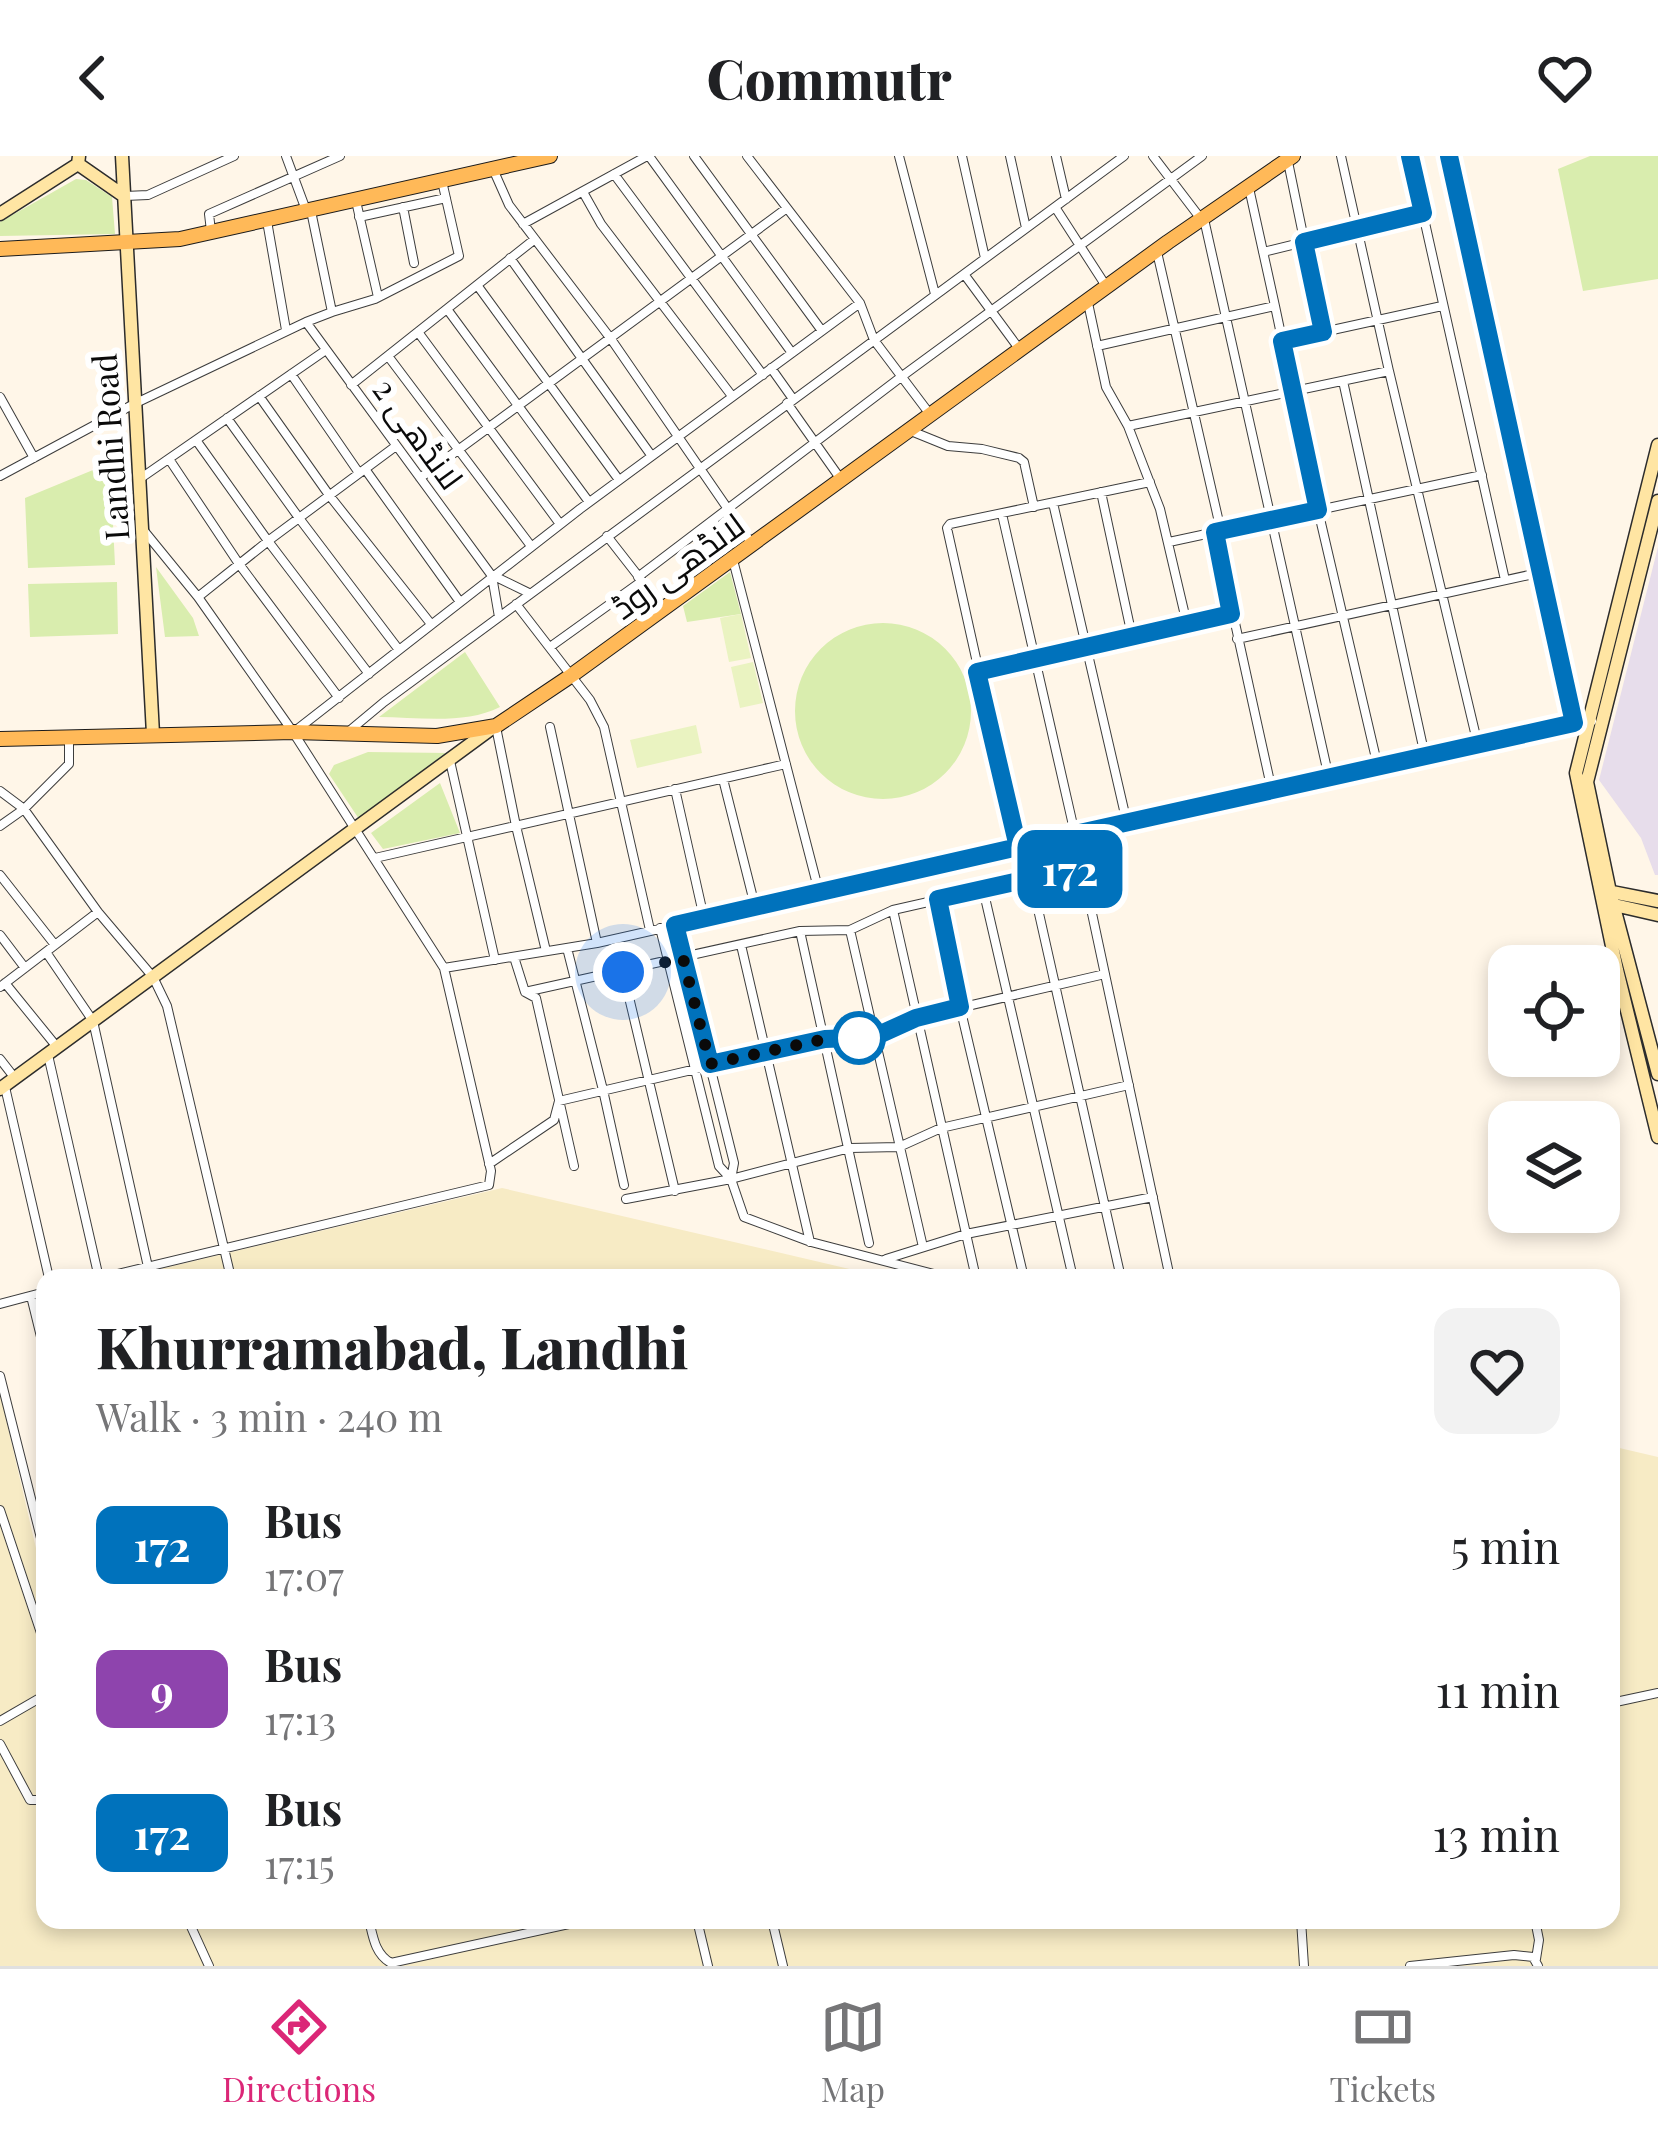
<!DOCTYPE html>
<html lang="en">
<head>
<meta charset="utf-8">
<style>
  :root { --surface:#fff; --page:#f2f2f2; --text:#202124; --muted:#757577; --line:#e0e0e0; --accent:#db2777 }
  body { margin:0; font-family:"Playfair Display",Cairo,serif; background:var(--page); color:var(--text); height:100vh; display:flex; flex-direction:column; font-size:45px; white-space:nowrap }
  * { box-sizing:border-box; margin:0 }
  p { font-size:39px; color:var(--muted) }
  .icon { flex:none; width:66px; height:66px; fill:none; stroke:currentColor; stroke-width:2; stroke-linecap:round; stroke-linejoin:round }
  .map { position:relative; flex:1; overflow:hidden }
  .details { position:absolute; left:36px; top:1113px; width:1584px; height:660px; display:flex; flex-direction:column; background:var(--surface); border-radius:24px; box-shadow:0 6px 18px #0003 }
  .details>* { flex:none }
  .badge { padding:0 24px; border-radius:18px; font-size:42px; line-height:78px }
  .buttons { position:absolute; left:1488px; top:789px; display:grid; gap:24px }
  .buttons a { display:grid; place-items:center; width:132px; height:132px; border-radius:24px; background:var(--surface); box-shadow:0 6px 18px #0003; font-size:60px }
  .you { position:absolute; width:60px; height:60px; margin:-30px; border:9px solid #fff; border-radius:50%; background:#1a73e8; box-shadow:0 0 0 18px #1a73e833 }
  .map>.badge { position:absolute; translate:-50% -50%; box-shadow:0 0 0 6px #fff }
  .round { display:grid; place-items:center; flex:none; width:126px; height:126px; border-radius:24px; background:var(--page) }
  .head { display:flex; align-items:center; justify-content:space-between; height:204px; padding:0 60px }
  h1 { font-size:57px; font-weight:800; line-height:90px }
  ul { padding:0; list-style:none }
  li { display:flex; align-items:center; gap:36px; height:144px; padding:0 60px }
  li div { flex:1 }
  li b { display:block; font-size:45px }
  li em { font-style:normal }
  li .badge { min-width:132px; font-weight:700; text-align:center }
  header { display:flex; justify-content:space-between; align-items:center; height:156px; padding:0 60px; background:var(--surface); font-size:54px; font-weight:800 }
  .dock { display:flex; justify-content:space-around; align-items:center; height:168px; border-top:3px solid var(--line); background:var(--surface); font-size:33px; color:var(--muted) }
  .dock a { display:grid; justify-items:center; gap:6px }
  .dock .current { color:var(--accent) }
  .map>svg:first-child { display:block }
</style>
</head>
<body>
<header><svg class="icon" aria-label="back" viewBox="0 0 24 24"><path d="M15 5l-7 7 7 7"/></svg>Commutr<svg class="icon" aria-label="heart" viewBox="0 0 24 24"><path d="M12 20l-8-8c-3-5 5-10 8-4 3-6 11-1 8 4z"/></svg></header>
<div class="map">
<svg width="1658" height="1810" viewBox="0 0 1658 1810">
  <rect width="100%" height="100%" fill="#fff6e8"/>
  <path fill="#e7ddeb" d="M1658,391V719H1655L1641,682L1599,624Z"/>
  <path fill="#f7ebc5" d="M502,1032L888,1122L131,1120Z
    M0,1237L45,1431V1764H1611V1290L1658,1301V1810H0Z"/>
  <path fill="#d9edae" d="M1590,0H1658V123L1583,135L1558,13Z
    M76,23L86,24L112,41L115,78L0,80V66Z
    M110,307L115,409L28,412L25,342Z
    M156,411L193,462L199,480L165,481Z
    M730,416L741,458L687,466L683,450Z
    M117,426L118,478L30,481L28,428Z
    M795 555a88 88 0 1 1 176 0a88 88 0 1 1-176 0Z
    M465,496L500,551C465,569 417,561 379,561Z
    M368,596L448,597L359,663L329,618L334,609Z
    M440,627L460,677L383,693L371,677Z"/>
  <path fill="#eaf3c1" d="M741,458L751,502L729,506L720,462Z
    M753,506L763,547L740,552L731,511Z
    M696,569L702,597L637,612L630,584Z"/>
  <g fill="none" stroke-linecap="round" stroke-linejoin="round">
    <g stroke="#3d3d3d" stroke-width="10">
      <path id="street" d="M286,0L306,54
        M649,0L792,197
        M694,0L822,175
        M747,0L860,147L874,184L929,257
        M899,0L935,138
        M962,0L985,102
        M1010,0L1026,72
        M1056,0L1066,43
        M1153,0L1201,63
        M1410,0L1505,424
        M1449,0L1574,567
        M1287,1L1323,176
        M493,13L509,49L611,183L752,388
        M614,18L763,219
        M1249,32L1275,150
        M583,36L601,68L732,240
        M125,40L148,39L234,0
        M356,45L378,141
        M403,51L414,107
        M1055,51L1106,130
        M359,61L446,42
        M1204,63L1329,622
        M267,65L286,174
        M523,68L647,0
        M211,75L209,58L340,0
        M1157,96L1221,375
        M1263,96L1423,57
        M510,102L651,299
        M964,118L1020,194
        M477,129L619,324
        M1088,147L1106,231L1128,270L1160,353L1187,468
        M447,153L589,346
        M332,156L375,143L459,100L442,25
        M306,166L332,156L311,55
        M418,176L560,368
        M1282,185L1442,150
        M1097,190L1275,150L1318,354L1378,611
        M388,200L531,390
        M771,212L793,243
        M1389,215L1478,589
        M291,218L359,317
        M1343,225L1425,600
        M351,229L535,83
        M259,240L329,339L431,468
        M0,241L34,302
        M787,247L842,325
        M227,262L299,362L399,494
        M1128,270L1389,215L1341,0
        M911,275L948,290L982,293L1019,302L1024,306L1034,351
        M196,284L268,385L369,518
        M169,303L239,408L339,542
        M365,313L460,446
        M0,320L134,248L306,166L492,420L499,461
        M141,322L326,194
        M420,322L787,52
        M1101,336L1132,480
        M1053,347L1127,667
        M1002,358L1075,678L1170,1122
        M1215,376L1272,635
        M607,380L664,453
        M1169,386L1482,319
        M733,404L819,736
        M494,420L529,437
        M638,421L901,221L1202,0
        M198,441L272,382L396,290
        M516,448L590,544L604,571L650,774
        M1237,483L1543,416
        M550,491L642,425
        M978,516L1231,458
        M496,571L516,670L546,795
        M550,571L597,787
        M295,575L580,353L860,147
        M348,576L384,546L1124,0
        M450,605L495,804
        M723,623L755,750
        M675,633L704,762
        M0,635L24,653L98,756L153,821L167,850L231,1122
        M0,670L24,653L69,608V582
        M1018,691L947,372L950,368L1150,326
        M375,702L786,608
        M0,719L55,789
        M1031,722L1121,1122
        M983,733L1073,1122
        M938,743L960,851L1024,1122
        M893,754L976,1122
        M675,769L734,1007L731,1023L744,1061L811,1086L949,1122
        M660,772L719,1010L731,1023
        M850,774L923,1091
        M800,775L869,1087
        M0,779L25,812
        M741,789L810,1086
        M567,792L603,934L624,1029
        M46,796L93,865L148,1111
        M514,801L525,836L536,842L574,1010
        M444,812L597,787L1549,572L1592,565
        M623,816L675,1035
        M5,827L57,891
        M0,831L98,756
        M525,836L800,775L850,774L893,754L1082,711
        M48,899L99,1122
        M0,903L14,921
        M5,931L49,1122
        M489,1008L554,964L559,945L825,883L874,881L916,862L1105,818
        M626,1043L731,1023L850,992L899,991L941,972L1129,929
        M886,1103L966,1078L1153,1041
        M101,1122L489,1029L491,1015L444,812L293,576L198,441L145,376
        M31,1140L45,1197
        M0,1148L45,1136
        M0,1220L45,1398
        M0,1354L45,1489
        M1611,1547L1658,1537
        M0,1565L45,1539
        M0,1588L30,1644H45
        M188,1764L209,1810
        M369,1764C373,1781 375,1798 391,1807L587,1764
        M697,1764L708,1810
        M772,1764L783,1810
        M1301,1764L1304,1810
        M1535,1764L1539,1784L1536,1803
        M1410,1810L1514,1799L1533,1801L1538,1810"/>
    </g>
    <g stroke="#2c2c2c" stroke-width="15">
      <path id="secondary" d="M122,0L153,578
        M78,8L124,40
        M0,58L78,8L79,0
        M1658,289L1576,617L1617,814L1658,981
        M1658,345L1587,626L1610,736L1658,918
        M1607,735L1658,745
        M1610,748L1658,759
        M0,933L495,570"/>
    </g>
    <g stroke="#1b1b1b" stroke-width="16">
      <path id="primary" d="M0,93L180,83L550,0
        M0,583L293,576L437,580L496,570L572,519L1168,86L1293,0"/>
    </g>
    <use href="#street" stroke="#fff" stroke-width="8"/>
    <use href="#secondary" stroke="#ffe5a3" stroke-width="12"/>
    <use href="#primary" stroke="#ffb958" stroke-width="14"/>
  </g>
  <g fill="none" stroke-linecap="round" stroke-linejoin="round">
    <g stroke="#fff" stroke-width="27">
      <path id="line" d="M1410,0L1423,57L1304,86L1323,176L1282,185L1318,354L1215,376L1231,458L977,516L1018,691L675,769L710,908L825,883L874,881L916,862L960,851L938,743L1082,711L1075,678L1574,567L1449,0"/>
    </g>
    <use href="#line" stroke="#0072bc" stroke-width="18"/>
    <path stroke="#0a0a0a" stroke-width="12" stroke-dasharray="0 21.6" d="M623,816L683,802L710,908L825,883L859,882"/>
  </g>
  <circle fill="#fff" stroke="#0072bc" stroke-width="6" cx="859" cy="882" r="24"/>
  <g text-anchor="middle" stroke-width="12" stroke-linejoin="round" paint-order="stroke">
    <g font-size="33" fill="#0a0a0a" stroke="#fff">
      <text transform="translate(418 278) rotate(54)" y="12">لانڈھی 2</text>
      <text transform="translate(111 291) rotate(-94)" y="12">Landhi Road</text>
      <text transform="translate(678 410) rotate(-36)" y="12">لانڈھی روڈ</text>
    </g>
  </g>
</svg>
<div class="buttons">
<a><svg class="icon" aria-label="locate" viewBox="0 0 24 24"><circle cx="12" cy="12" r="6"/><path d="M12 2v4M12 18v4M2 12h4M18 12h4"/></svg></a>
<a><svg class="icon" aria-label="layers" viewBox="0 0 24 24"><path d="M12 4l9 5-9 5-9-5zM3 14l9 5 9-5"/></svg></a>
</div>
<div class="you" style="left:623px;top:816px"></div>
<b class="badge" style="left:1070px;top:713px;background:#0072bc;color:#fff">172</b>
<section class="details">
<div class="head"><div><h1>Khurramabad, Landhi</h1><p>Walk · 3 min · 240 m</p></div><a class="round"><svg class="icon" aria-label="heart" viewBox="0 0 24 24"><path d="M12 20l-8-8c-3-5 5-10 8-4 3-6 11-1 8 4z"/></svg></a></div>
<ul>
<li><span class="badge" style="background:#0072bc;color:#fff">172</span><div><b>Bus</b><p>17:07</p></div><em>5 min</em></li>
<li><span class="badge" style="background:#8e44ad;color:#fff">9</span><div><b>Bus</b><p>17:13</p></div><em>11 min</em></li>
<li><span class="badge" style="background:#0072bc;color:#fff">172</span><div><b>Bus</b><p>17:15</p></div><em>13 min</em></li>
</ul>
</section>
</div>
<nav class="dock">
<a class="current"><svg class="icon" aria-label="directions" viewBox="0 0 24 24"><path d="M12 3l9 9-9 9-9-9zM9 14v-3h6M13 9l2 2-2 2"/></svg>Directions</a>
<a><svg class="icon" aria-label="map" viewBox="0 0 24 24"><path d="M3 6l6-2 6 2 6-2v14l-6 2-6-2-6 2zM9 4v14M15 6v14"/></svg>Map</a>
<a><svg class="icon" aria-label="tickets" viewBox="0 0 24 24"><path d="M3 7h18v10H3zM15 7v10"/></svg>Tickets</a>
</nav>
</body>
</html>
